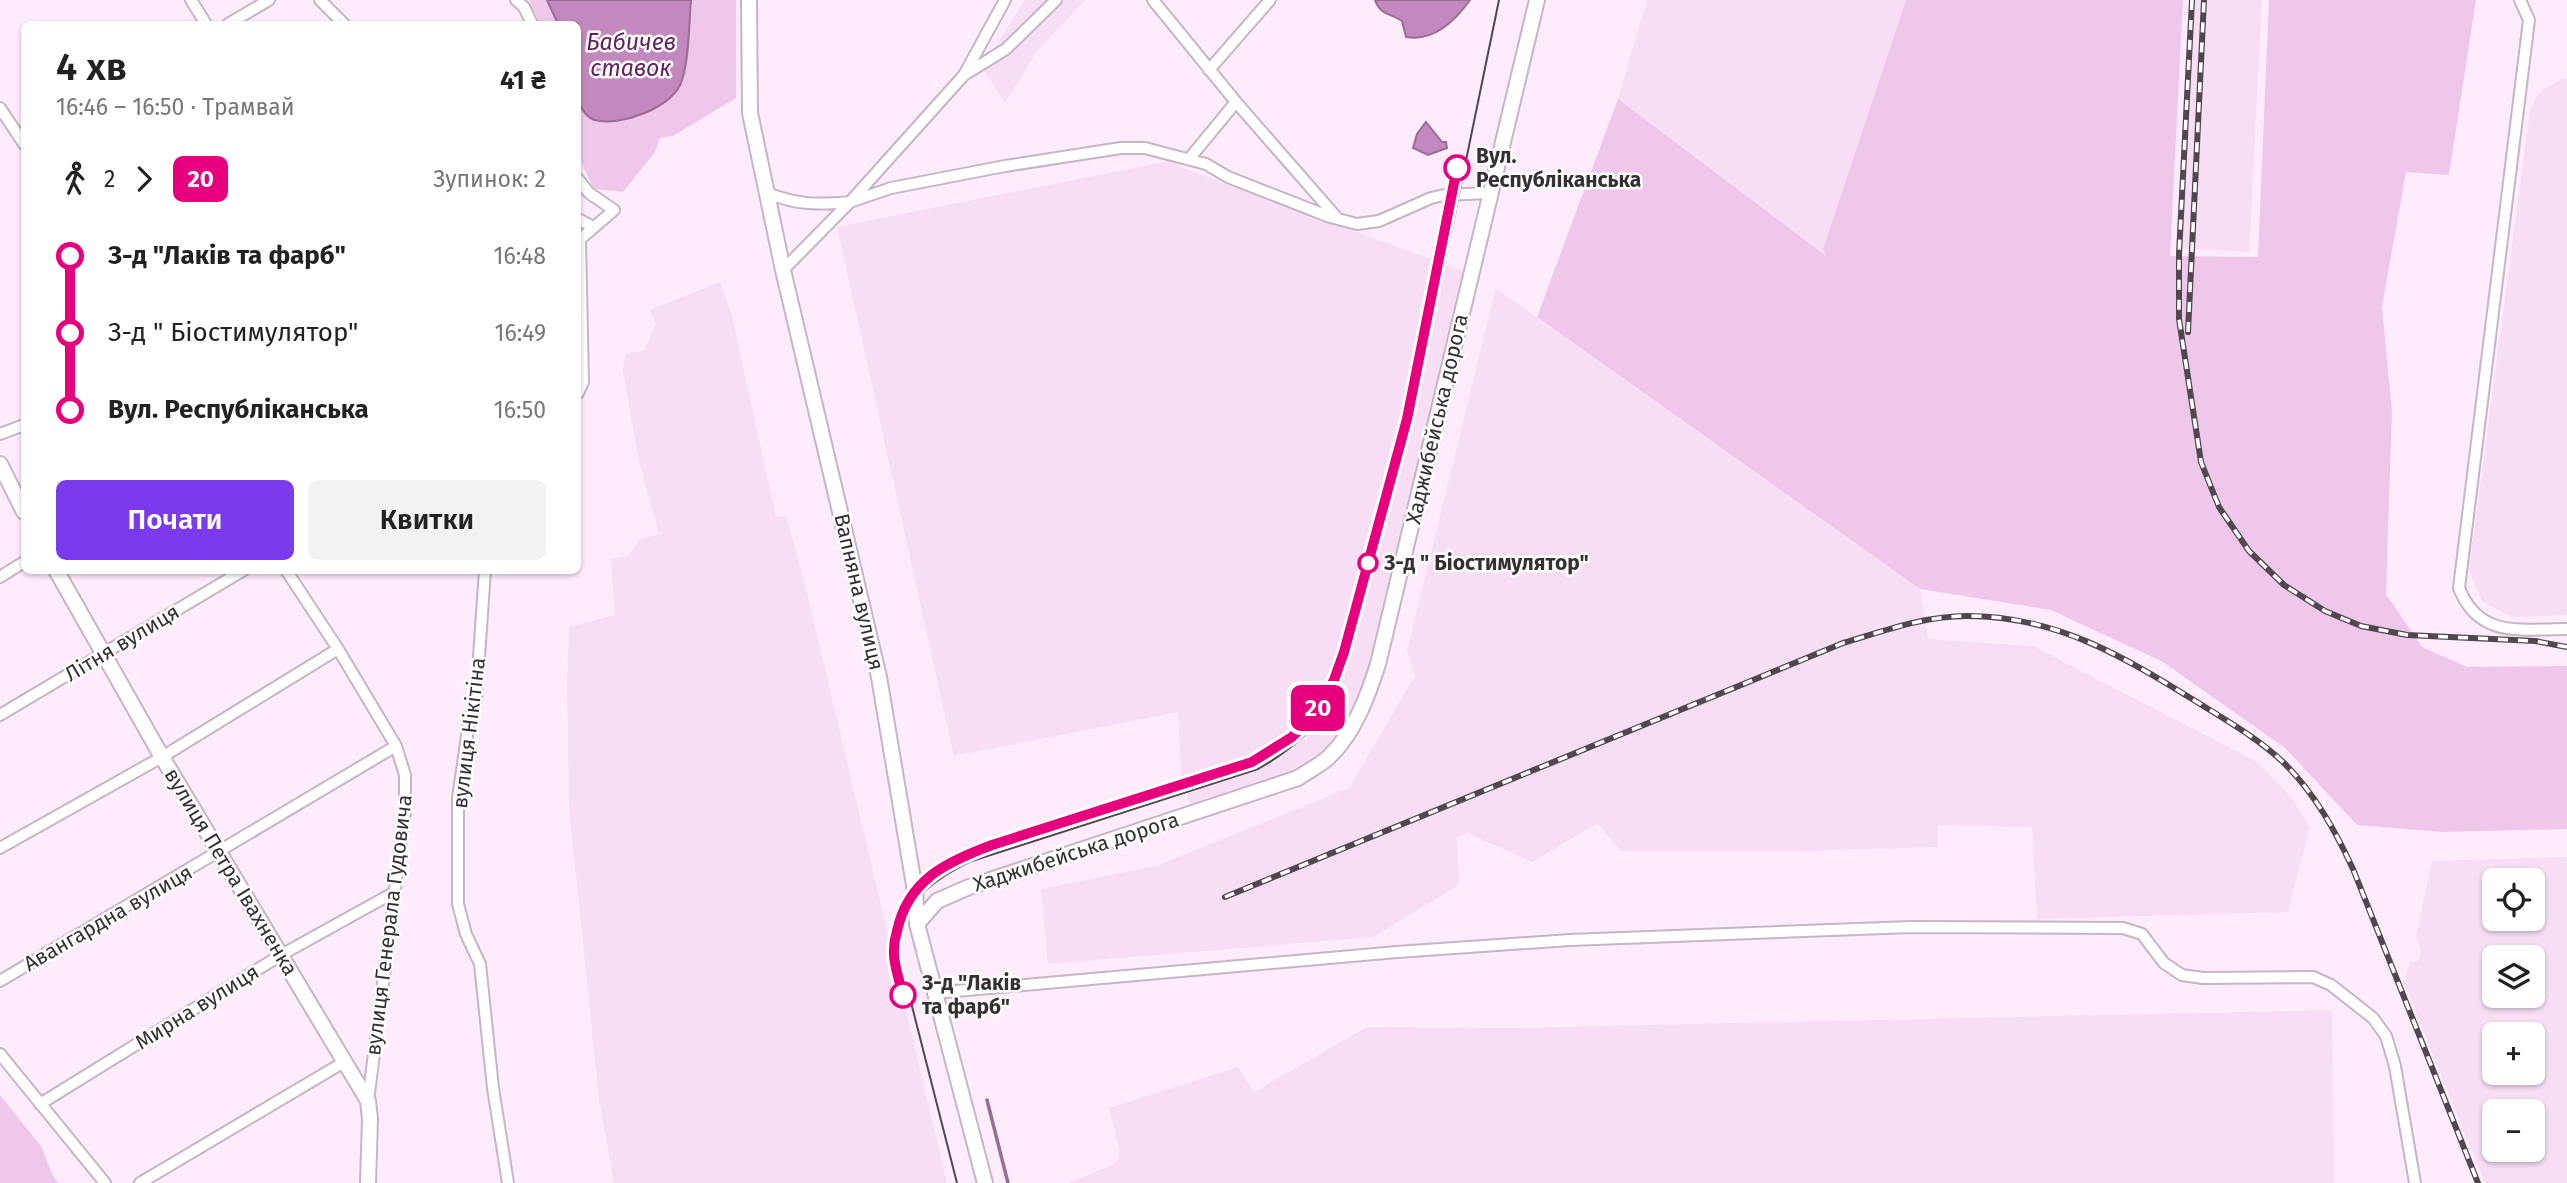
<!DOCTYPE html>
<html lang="uk">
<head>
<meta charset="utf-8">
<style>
  :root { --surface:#fff; --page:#f2f2f2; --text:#222; --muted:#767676; --accent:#7c3aed }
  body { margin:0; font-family:"Fira Sans",sans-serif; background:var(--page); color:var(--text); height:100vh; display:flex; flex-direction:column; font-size:26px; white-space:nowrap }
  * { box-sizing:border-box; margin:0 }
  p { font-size:23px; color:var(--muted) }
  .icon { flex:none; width:38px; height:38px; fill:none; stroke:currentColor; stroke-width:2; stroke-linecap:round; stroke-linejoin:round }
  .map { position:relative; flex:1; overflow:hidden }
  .drawer { position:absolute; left:21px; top:21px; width:560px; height:553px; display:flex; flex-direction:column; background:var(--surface); border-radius:10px; box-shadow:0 2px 5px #0004 }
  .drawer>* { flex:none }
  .badge { padding:0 14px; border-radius:10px; font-size:24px; line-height:46px }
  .controls { position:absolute; left:2482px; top:868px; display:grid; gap:14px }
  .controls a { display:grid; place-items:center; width:63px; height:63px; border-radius:10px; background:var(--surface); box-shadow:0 2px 5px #0004; font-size:35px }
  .map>.badge { position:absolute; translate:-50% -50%; box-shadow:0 0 0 4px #fff }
  .legs { display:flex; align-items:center; gap:10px; height:77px; padding:0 35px; font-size:23px }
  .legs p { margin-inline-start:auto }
  .headline { display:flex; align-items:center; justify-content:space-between; height:119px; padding:0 35px }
  h1 { font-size:38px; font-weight:600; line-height:52px }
  .cta { display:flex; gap:14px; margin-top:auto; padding:14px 35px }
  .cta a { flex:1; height:80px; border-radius:10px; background:var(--accent); color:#fff; font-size:28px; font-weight:600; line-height:80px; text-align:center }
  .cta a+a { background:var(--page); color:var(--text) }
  ul { padding:0 35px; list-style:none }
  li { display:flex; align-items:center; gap:24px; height:77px; font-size:26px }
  li i { display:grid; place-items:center; width:10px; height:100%; margin:0 9px; background:currentColor }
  li i::after { content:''; width:18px; height:18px; margin:-9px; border:5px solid; border-radius:50%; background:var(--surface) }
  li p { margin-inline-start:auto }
  li:first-child i { background:linear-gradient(#0000 50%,currentColor 0) }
  li:last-child i { background:linear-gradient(currentColor 50%,#0000 0) }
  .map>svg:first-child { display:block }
</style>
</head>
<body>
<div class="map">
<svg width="2567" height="1183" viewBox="0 0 2567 1183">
  <rect width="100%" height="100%" fill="#feebfc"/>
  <path fill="#f7def4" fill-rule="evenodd" d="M1025,0H1085L1037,51L1005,103L982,68Z
    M1647,0H1909L1827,257L1618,99Z
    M2189,0H2262L2249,252L2177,248Z
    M2562,79H2567V615L2511,617L2482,601L2469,569L2530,111L2536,97L2544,89Z
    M1174,160L1178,166L1468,273L1363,699L1322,754L1294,772L1191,809L1181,774L1178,712L954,756L837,227Z
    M720,282L732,316L776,517L786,516L806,589L947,1183H614L599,1099L569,806L567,685L569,627L615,615L611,559L628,556L640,539L659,534L638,457L623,370L626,353L644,351L656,324L650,310Z
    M1496,288L1920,589L1928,639L2033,646L2257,762L2292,798L2310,827L2288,912L2037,919L2032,827L1938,825V847L1800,851H1620L1598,823L1532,862L1468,833L1457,838L1459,885L1373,937L1048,964L1041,889L1156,866L1349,788L1415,676L1407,651Z
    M2567,857V1183H2485L2404,983L2410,962L2418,961L2421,952L2416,936L2432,861ZM2494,880H2532V919H2494ZM2494,957H2532V996H2494ZM2494,1034H2532V1073H2494ZM2494,1111H2532V1150H2494Z
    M2332,1010L2334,1183H1068L1113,1165L1119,1158L1120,1150L1109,1108L1238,1067L1254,1092L1367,1027L1510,1028Z"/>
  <path fill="#efc7eb" d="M529,0H736V98L673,136L660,138L655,152L623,192L594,189L578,156V24H540Z
    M1906,0H2183L2170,256L2258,257L2269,0H2476L2449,175L2406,172L2382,307L2392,410L2386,594L2422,647L2467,667L2567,666V829L2442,832L2357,825L2285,748L2163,662L2051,610L1920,589L1537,317L1618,99L1826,256L1823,249Z
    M0,1095L41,1146L54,1178L59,1183H0Z"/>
  <path fill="#c389be" stroke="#996e95" stroke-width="2" d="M547,0H691C689,24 689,59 682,80C675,107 620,127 595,120C587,118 581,108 578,101V24H558Z
    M1375,0H1470C1455,21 1433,42 1406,37L1402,21C1390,13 1380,15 1375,0Z
    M1426,122L1442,142H1446L1447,148L1428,155L1413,148L1417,134Z"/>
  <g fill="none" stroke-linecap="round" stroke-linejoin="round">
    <path stroke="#996e95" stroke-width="3.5" d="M987,1100L1008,1183"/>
    <g stroke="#c7b5c5" stroke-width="14">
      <path id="minor" d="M191,0L206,24
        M320,0L344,24
        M516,0L524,7L532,24
        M1153,0L1236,102L1338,219
        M2520,0L2529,20L2459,588C2479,639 2522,629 2567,629
        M228,24L269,0
        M1209,70L1270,0
        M964,75L1006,49L1056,0
        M0,108L24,144
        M1189,159L1236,102
        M578,179L589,193L614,210L578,241
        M767,193C798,205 818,205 850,202L964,75L1005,0
        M578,219L593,227
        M783,270L850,202L891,188L1005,166L1121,148H1145L1206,164L1228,177L1330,217L1357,224L1379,221L1431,198L1444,195L1489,193
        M578,393L583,382L580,240
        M0,434L24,425
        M286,570L338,649L396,746L405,775V811L368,1101
        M485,570L476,700L469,722L458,798V904L466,934L480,964L493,1088L508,1183
        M0,577L24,562
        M0,715L244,570
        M0,848L162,757L338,649
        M0,981L396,746
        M933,993L1397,952L1570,940L1911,927L2123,928L2142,934L2164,963L2182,975L2203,978L2313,977L2331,985L2373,1018L2386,1036L2395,1066L2415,1183
        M0,1054L105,1183
        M40,1104L281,955L393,893
        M140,1183L344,1062"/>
    </g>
    <g stroke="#c7b5c5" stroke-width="18">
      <path id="tertiary" d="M749,0L750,113L783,270L879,677L915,891L917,924L985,1183
        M0,464L24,512
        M56,570L162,757L368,1101L370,1119L368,1183
        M917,924L937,901L969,887L1298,778C1308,771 1321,765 1330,756C1355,731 1368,696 1378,664L1537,0"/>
    </g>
    <use href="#minor" stroke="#fff" stroke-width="10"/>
    <use href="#tertiary" stroke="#fff" stroke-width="14"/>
    <path stroke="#51484f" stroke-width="2" d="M957,1183L901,963C897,907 923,885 969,862L1258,769C1312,738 1331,711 1349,651L1412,423L1499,0"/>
    <g stroke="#51484f" stroke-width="6">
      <path id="rail" d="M2192,0L2179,254V319L2201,462L2219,507L2249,551L2284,585L2325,611L2361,626L2407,635L2535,641L2567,647
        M2188,332L2204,0
        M1225,897L1843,643C1884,631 1924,616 1967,616C2057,616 2124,657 2197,702C2227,721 2258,738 2284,763C2315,794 2335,830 2353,869L2478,1183"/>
    </g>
    <use href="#rail" stroke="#fff" stroke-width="3.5" stroke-dasharray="10" stroke-linecap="butt"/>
  </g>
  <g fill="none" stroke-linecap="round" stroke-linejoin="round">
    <g stroke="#fff" stroke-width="16">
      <path id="line-1" d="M903,995C900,984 897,974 895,963C893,953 894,941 897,931C908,880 946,862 992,845L1252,762L1292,737L1308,721L1321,704L1334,680L1344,652L1407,419L1457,168"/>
    </g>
    <use href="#line-1" stroke="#e6007e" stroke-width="10"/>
  </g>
  <g fill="#fff" stroke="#e6007e" stroke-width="3.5">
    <circle cx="1457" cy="168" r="12"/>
    <circle cx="1368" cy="563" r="9"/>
    <circle cx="903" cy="995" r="12"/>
  </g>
  <g text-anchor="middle" stroke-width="5" stroke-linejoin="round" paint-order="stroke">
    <g font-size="21" font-weight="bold" fill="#362f35" stroke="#fff" text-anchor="start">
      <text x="1476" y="163">Вул.<tspan x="1476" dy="24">Республіканська</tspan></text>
      <text x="1384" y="570">З-д " Біостимулятор"</text>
      <text x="922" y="990">З-д "Лаків<tspan x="922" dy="24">та фарб"</tspan></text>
    </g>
    <g font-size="21" fill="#362f35" stroke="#fff">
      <text transform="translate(1437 419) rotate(-77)" y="7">Хаджибейська дорога</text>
      <text transform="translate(859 592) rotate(77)" y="7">Вапняна вулиця</text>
      <text transform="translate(122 643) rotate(-31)" y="7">Літня вулиця</text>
      <text transform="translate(469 733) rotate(-83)" y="7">вулиця Нікітіна</text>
      <text transform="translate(1076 852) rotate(-18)" y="7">Хаджибейська дорога</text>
      <text transform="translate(231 872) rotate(59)" y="7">вулиця Петра Івахненка</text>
      <text transform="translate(108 918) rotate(-30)" y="7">Авангардна вулиця</text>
      <text transform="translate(389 925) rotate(-83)" y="7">вулиця Генерала Гудовича</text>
      <text transform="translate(197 1007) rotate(-32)" y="7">Мирна вулиця</text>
    </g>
    <g font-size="23" font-style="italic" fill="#642061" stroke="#fff">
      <text x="631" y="50">Бабичев<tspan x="631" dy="26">ставок</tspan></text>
    </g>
  </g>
</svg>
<div class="controls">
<a><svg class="icon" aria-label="locate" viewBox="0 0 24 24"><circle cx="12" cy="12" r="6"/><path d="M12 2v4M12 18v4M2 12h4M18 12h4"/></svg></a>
<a><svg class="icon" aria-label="layers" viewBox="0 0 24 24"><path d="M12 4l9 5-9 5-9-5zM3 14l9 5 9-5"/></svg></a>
<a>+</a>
<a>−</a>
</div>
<b class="badge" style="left:1318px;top:708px;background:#e6007e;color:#fff">20</b>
<section class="drawer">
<div class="headline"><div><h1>4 хв</h1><p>16:46 – 16:50 · Трамвай</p></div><b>41 ₴</b></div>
<div class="legs"><svg class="icon" aria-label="walk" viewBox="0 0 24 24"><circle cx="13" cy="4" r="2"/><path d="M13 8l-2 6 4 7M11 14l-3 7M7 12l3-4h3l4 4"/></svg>2<svg class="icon" aria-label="forward" viewBox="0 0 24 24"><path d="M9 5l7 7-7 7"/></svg><b class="badge" style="background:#e6007e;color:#fff">20</b><p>Зупинок: 2</p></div>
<ul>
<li><i style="color:#e6007e"></i><b>З-д &quot;Лаків та фарб&quot;</b><p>16:48</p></li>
<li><i style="color:#e6007e"></i><span>З-д &quot; Біостимулятор&quot;</span><p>16:49</p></li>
<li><i style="color:#e6007e"></i><b>Вул. Республіканська</b><p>16:50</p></li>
</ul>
<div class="cta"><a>Почати</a><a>Квитки</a></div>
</section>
</div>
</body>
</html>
